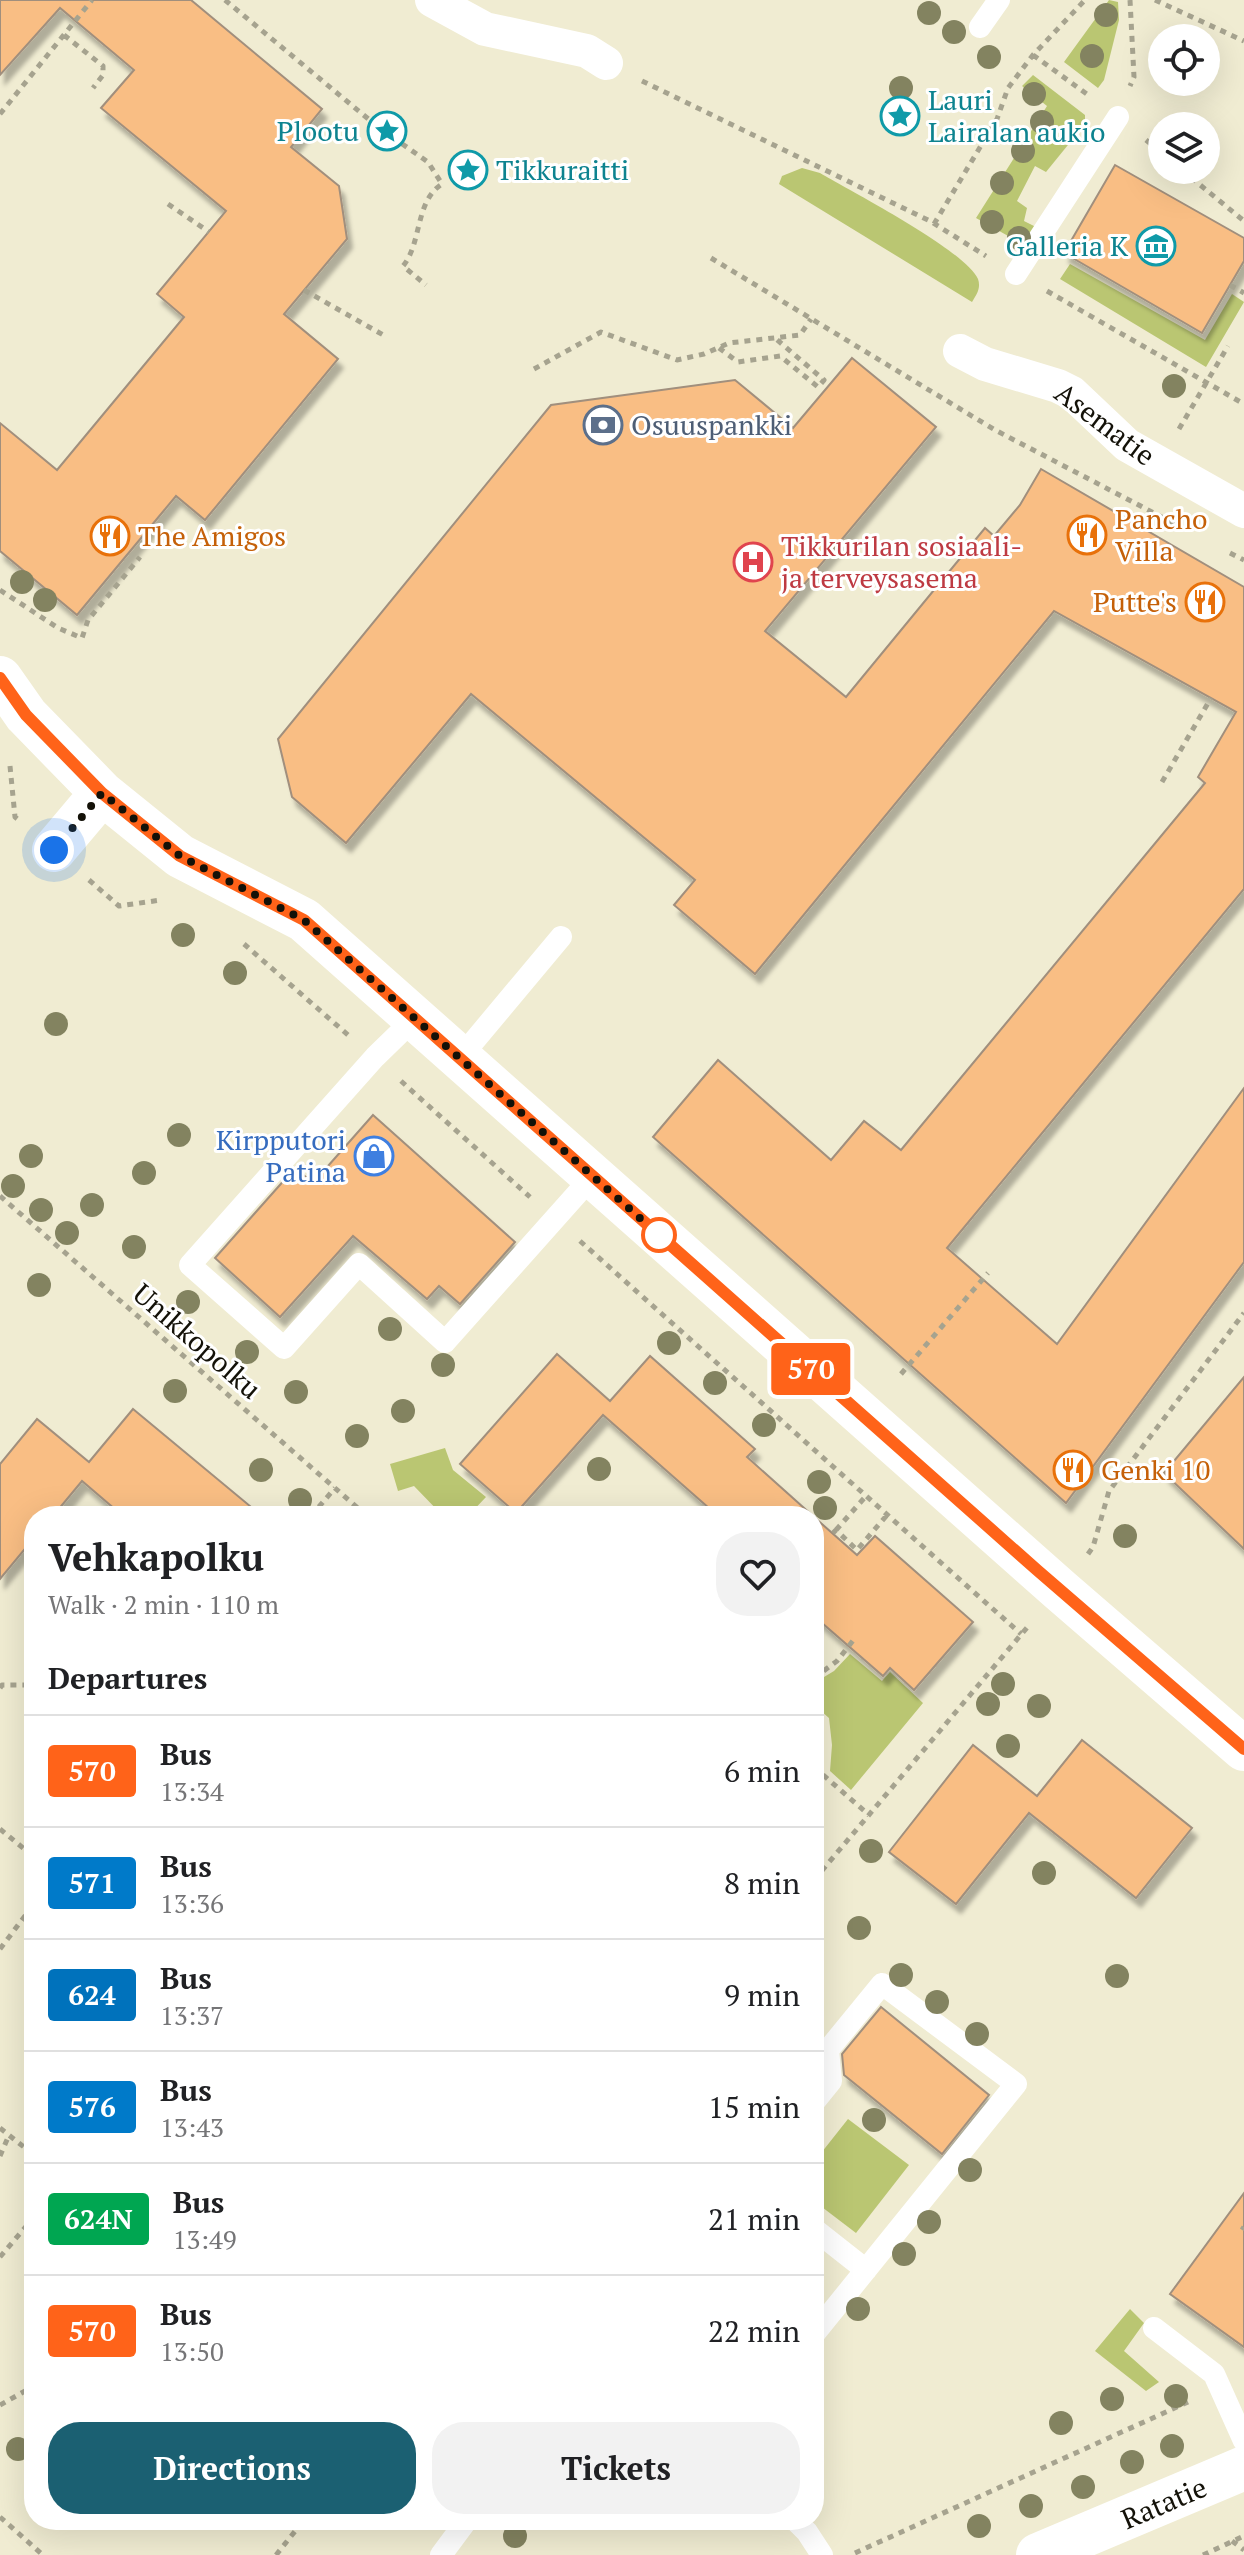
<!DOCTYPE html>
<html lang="en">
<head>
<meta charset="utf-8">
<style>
  :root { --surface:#fff; --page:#f2f2f2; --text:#202124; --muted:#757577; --line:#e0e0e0; --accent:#1b6072 }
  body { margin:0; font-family:"PT Serif",serif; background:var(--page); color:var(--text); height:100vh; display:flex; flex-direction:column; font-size:30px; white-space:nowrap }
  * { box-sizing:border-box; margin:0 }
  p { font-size:26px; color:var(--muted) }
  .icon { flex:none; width:44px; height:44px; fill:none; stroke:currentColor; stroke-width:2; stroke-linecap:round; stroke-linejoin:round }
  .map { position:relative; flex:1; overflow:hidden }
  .drawer { position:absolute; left:24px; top:1506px; width:800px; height:1024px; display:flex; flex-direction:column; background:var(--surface); border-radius:32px; box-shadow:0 8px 32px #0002 }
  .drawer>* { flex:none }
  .badge { padding:0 16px; border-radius:6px; font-size:28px; line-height:52px }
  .buttons { position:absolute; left:1148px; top:24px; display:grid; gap:16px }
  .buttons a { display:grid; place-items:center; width:72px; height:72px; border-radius:50%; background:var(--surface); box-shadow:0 8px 32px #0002; font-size:40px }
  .you { position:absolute; width:40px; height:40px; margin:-20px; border:6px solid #fff; border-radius:50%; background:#1a73e8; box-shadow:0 0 0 12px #1a73e833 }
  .map>.badge { position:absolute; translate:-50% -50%; box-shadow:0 0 0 4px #fff }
  h2 { padding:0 24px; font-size:30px; line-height:72px }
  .round { display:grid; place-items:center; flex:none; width:84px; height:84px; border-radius:32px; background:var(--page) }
  .summary { display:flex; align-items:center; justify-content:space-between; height:136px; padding:0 24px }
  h1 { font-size:38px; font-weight:600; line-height:60px }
  .cta { display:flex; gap:16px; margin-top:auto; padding:16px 24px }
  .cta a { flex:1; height:92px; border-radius:32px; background:var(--accent); color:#fff; font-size:32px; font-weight:600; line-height:92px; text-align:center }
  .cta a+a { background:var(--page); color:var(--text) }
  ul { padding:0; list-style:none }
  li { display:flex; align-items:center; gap:24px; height:112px; padding:0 24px; border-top:2px solid var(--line) }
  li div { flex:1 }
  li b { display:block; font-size:30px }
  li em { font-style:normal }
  li .badge { min-width:88px; font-weight:700; text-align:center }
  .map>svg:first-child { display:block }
</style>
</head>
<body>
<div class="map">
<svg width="1244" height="2555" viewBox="0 0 1244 2555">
  <defs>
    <filter id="shadow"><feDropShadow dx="5" dy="9" stdDeviation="2" flood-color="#0004"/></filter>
  </defs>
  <rect width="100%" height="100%" fill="#f0ecd2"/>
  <path fill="#bac672" d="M1109,0L1118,2L1119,20L1104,80L1098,88L1064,62Z
    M1033,75L1085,115V124L1046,172L1035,166L1017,201L1027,208L1024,221L1036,227L1026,246L976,218L1047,106L1022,86Z
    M802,168L820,173C852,192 965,250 978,279C981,288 977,294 972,302L779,184L782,176Z
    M1070,264L1205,340L1232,294L1244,302L1206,367L1060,279Z
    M445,1448L453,1470L486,1497L468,1516H443L414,1486L398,1491L390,1464Z
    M850,1654L882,1681L890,1672L923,1703L851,1790L830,1771L832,1745L829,1718L814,1705V1683L834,1671Z
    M848,2119L909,2165L856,2233L814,2201V2162Z
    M1130,2309L1144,2323L1124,2351L1159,2382L1146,2391L1095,2351Z"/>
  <path fill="#f9be84" stroke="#a18f7d" stroke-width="2" filter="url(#shadow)" d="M0,0H191L322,109L291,147L339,186L347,239L284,314L338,359L205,520L176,496L77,615L0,551V423L57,470L184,317L157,294L226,211L101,108L134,70L60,8L0,75Z
    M1115,165L1244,238V261L1202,333L1064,253Z
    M852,358L936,427L765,631L846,697L985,528L994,536L1020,505L1041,469L1244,587V889L947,1248L1057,1344L1244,1088V1262L1066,1503L653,1137L718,1060L831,1160L864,1121L901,1150L1205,783L1198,777L1236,712L1054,611L755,974L674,905L695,880L471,694L346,843L292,797L278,739L551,405L735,380L793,428Z
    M373,1115L515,1242L460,1304L439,1286L427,1299L353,1236L280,1317L215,1258L295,1168L313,1183Z
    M557,1354L610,1401L650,1356L755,1449L747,1457L813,1516H718L603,1415L516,1513L460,1464Z
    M1244,1377V1549L1164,1473Z
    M133,1409L262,1516H123L82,1481L53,1516H34V1538L0,1579V1464L37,1419L89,1462Z
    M814,1517L857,1555L875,1536L973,1622L914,1690L890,1668L883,1676L814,1616Z
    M1082,1740L1192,1828L1136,1898L1029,1813L956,1904L889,1852L973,1745L1037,1796Z
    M881,2007L989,2095L942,2154L844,2075L842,2054Z
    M1244,2193V2347L1170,2294Z"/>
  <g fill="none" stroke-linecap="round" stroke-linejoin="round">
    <path stroke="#a6a38f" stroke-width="5" stroke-dasharray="6 6" stroke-linecap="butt" d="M225,0L378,127L428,162L442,184C415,201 422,243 403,266L426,285
      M1130,0L1134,77L1130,86
      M1155,0L1244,41
      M64,35L103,66V75L93,88
      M1033,55L1091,97
      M642,81L930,221L986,256
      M0,114L92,0
      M1146,140L1162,153
      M1182,170L1244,221
      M168,204L209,232
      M934,224L997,119L1008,88L1033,55L1085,0
      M711,258L995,430L1175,524
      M1230,285L1244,293
      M304,290L385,336
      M1047,291L1244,404
      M719,348L738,362L780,356L818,387L824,380L775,338
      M534,369L601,332L677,360L704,354L729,343L800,335L811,319
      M1179,429L1228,346
      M1230,553L1244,560
      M0,590L58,628L82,638L88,620L140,557
      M10,766L15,817L20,821
      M1162,782L1211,698
      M89,880L119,906L161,900
      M244,944L348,1035
      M401,1081L530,1197
      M0,1196L367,1516
      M580,1241L1021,1634
      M901,1374L988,1273
      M311,1516L335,1488
      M836,1530L866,1496
      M833,1533L836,1530L857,1550L887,1515
      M1088,1554L1093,1547L1109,1491L1244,1313
      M814,1678L837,1661L855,1638
      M0,1688L2,1685H34
      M814,1767L869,1815
      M0,1829L34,1857
      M814,1880L1030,1624
      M0,1949L34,1904
      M0,2128L34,2155
      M0,2156L9,2135
      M1242,2230L1244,2227
      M0,2257L34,2217
      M0,2405L34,2386
      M0,2517L43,2555
      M1232,2541L1244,2550
      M855,2553L1188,2402
      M276,2555L304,2520
      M1203,2555L1244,2536"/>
    <path stroke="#fff" stroke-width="22" d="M980,27L999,0
      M1016,274L1118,117
      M414,1019L375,1057L190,1265L284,1348L359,1264L445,1342L592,1177
      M459,1059L561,937
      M814,2102L831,2081L828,2050L882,1984L1016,2084L814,2334
      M814,2229L866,2270
      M1154,2328L1214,2374L1244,2441
      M795,2520L807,2532L822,2555
      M441,2555L467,2520"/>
    <path stroke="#fff" stroke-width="34" d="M432,0L485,29L587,51L606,63
      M960,351L985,364L1058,386L1072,393L1127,445L1244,511"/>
    <path stroke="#fff" stroke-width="44" d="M0,678L26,715L102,793L180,856L304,920L1060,1590L1244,1749
      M54,850L102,793
      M1038,2555L1244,2468"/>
  </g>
  <g fill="#838360">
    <circle cx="929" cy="13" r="12"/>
    <circle cx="1106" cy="15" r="12"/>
    <circle cx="954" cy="32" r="12"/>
    <circle cx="1092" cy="56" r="12"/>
    <circle cx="989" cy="57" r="12"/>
    <circle cx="901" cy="88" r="12"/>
    <circle cx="1034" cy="94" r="12"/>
    <circle cx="1042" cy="122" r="12"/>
    <circle cx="1023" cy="151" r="12"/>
    <circle cx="1002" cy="183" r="12"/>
    <circle cx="992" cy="222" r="12"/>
    <circle cx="1019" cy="238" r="12"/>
    <circle cx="1174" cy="386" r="12"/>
    <circle cx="22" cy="582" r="12"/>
    <circle cx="45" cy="600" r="12"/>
    <circle cx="183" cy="935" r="12"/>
    <circle cx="235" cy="973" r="12"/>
    <circle cx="56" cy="1024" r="12"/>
    <circle cx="179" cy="1135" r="12"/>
    <circle cx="31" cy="1156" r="12"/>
    <circle cx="144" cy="1173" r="12"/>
    <circle cx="13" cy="1186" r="12"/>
    <circle cx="92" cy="1205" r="12"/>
    <circle cx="41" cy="1210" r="12"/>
    <circle cx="67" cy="1233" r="12"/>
    <circle cx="134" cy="1247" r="12"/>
    <circle cx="39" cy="1285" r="12"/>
    <circle cx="188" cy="1302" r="12"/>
    <circle cx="390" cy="1329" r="12"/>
    <circle cx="669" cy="1343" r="12"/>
    <circle cx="247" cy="1352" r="12"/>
    <circle cx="443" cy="1365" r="12"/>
    <circle cx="715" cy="1383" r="12"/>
    <circle cx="175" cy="1391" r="12"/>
    <circle cx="296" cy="1392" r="12"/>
    <circle cx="403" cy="1411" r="12"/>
    <circle cx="764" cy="1425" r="12"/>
    <circle cx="357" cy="1436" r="12"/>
    <circle cx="599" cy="1469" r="12"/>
    <circle cx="261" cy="1470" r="12"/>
    <circle cx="819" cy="1482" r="12"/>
    <circle cx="300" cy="1500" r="12"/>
    <circle cx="825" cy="1508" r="12"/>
    <circle cx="1125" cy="1536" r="12"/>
    <circle cx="1003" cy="1684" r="12"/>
    <circle cx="988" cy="1704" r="12"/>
    <circle cx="1039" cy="1706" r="12"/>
    <circle cx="1008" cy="1746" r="12"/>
    <circle cx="871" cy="1851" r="12"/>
    <circle cx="1044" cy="1873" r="12"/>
    <circle cx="859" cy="1928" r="12"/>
    <circle cx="901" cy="1975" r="12"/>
    <circle cx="1117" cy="1976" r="12"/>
    <circle cx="937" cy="2002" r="12"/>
    <circle cx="977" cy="2034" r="12"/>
    <circle cx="874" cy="2120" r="12"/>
    <circle cx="970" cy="2170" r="12"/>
    <circle cx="929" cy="2222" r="12"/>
    <circle cx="904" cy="2254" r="12"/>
    <circle cx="858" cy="2309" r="12"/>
    <circle cx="1176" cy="2396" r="12"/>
    <circle cx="1112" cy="2399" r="12"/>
    <circle cx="1061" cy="2423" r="12"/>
    <circle cx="1172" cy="2446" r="12"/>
    <circle cx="18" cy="2449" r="12"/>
    <circle cx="1132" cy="2462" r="12"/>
    <circle cx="1083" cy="2487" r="12"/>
    <circle cx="1031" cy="2506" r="12"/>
    <circle cx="979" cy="2526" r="12"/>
    <circle cx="515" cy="2536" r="12"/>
  </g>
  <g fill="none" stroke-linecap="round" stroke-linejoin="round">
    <g stroke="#fff" stroke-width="18">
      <path id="line" d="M0,678L26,715L102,793L180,856L304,920L1037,1570L1244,1749"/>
    </g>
    <use href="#line" stroke="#ff6319" stroke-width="12"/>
    <path stroke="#131108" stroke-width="8" stroke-dasharray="0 14.4" d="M54,850L102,793L180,856L304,920L659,1235"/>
  </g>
  <defs>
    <g id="sight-ring" transform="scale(2)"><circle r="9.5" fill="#fff" stroke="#0f9aa8" stroke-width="1.5"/><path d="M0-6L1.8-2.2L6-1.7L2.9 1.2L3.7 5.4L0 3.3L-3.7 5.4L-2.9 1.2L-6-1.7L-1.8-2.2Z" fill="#0f9aa8"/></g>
    <g id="museum-ring" transform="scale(2)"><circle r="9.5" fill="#fff" stroke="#0f9aa8" stroke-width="1.5"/><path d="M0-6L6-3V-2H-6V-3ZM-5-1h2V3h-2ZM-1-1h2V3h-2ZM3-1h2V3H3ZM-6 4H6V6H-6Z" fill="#0f9aa8"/></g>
    <g id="bank-ring" transform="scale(2)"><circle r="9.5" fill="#fff" stroke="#5c6f8a" stroke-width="1.5"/><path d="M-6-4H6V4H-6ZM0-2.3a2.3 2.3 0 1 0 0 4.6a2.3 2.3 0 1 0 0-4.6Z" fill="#5c6f8a"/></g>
    <g id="restaurant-ring" transform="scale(2)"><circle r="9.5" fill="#fff" stroke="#e8710a" stroke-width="1.5"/><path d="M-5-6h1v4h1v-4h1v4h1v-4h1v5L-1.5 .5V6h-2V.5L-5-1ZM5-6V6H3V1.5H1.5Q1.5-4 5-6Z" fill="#e8710a"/></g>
    <g id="hospital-ring" transform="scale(2)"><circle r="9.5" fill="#fff" stroke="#e0444e" stroke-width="1.5"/><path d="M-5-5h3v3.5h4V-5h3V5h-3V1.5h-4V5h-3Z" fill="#e0444e"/></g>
    <g id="shop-ring" transform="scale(2)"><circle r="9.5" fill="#fff" stroke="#3f7fe0" stroke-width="1.5"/><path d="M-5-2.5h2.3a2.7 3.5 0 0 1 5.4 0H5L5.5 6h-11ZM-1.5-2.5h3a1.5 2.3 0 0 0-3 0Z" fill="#3f7fe0"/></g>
  </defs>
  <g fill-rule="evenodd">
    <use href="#sight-ring" x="900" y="116"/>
    <use href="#sight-ring" x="387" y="131"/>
    <use href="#sight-ring" x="468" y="170"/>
    <use href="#museum-ring" x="1156" y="246"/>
    <use href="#bank-ring" x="603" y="425"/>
    <use href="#restaurant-ring" x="1087" y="535"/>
    <use href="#restaurant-ring" x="110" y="536"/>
    <use href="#hospital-ring" x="753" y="562"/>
    <use href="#restaurant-ring" x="1205" y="602"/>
    <use href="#shop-ring" x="374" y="1156"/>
    <use href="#restaurant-ring" x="1073" y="1470"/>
  </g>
  <circle fill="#fff" stroke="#ff6319" stroke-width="4" cx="659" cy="1235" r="16"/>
  <g text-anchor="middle" stroke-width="6" stroke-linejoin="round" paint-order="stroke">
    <g font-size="28" fill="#0d838f" stroke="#fff" text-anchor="start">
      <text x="928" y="110">Lauri<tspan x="928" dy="32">Lairalan aukio</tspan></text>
      <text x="359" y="141" text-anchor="end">Plootu</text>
      <text x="496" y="180">Tikkuraitti</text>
      <text x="1128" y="256" text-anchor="end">Galleria K</text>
    </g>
    <g font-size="28" fill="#131108" stroke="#fff">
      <text transform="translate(1105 424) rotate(37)" y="10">Asematie</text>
      <text transform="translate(197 1341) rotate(41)" y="10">Unikkopolku</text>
      <text transform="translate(1164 2503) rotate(-23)" y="10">Ratatie</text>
    </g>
    <g font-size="28" fill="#4e5e75" stroke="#fff" text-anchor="start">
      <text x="631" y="435">Osuuspankki</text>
    </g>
    <g font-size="28" fill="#c56008" stroke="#fff" text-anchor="start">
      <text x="1115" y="529">Pancho<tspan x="1115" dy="32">Villa</tspan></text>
      <text x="138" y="546">The Amigos</text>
      <text x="1177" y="612" text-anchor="end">Putte's</text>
      <text x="1101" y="1480">Genki 10</text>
    </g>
    <g font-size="28" fill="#be3a42" stroke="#fff" text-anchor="start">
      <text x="781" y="556">Tikkurilan sosiaali-<tspan x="781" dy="32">ja terveysasema</tspan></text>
    </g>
    <g font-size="28" fill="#366cbe" stroke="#fff" text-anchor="end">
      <text x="346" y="1150">Kirpputori<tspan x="346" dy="32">Patina</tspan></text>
    </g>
  </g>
</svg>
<div class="buttons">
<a><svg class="icon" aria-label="locate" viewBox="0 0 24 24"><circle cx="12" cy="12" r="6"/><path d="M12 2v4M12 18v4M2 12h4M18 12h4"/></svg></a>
<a><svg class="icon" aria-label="layers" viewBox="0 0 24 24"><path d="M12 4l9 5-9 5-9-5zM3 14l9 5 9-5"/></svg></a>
</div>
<div class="you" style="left:54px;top:850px"></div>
<b class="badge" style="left:811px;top:1369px;background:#ff6319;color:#fff">570</b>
<section class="drawer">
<div class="summary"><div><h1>Vehkapolku</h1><p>Walk · 2 min · 110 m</p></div><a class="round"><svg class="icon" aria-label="heart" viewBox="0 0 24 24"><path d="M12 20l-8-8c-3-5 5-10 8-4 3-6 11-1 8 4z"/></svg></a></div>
<h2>Departures</h2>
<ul>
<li><span class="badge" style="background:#ff6319;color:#fff">570</span><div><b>Bus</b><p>13:34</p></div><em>6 min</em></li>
<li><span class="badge" style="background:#007ac9;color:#fff">571</span><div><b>Bus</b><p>13:36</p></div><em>8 min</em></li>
<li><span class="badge" style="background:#0072bc;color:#fff">624</span><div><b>Bus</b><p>13:37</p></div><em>9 min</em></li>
<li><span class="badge" style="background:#007ac9;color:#fff">576</span><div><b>Bus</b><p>13:43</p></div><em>15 min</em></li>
<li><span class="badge" style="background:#00a651;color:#fff">624N</span><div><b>Bus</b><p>13:49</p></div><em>21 min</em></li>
<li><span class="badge" style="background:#ff6319;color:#fff">570</span><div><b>Bus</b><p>13:50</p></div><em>22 min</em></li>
</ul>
<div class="cta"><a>Directions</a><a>Tickets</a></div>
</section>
</div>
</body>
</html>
